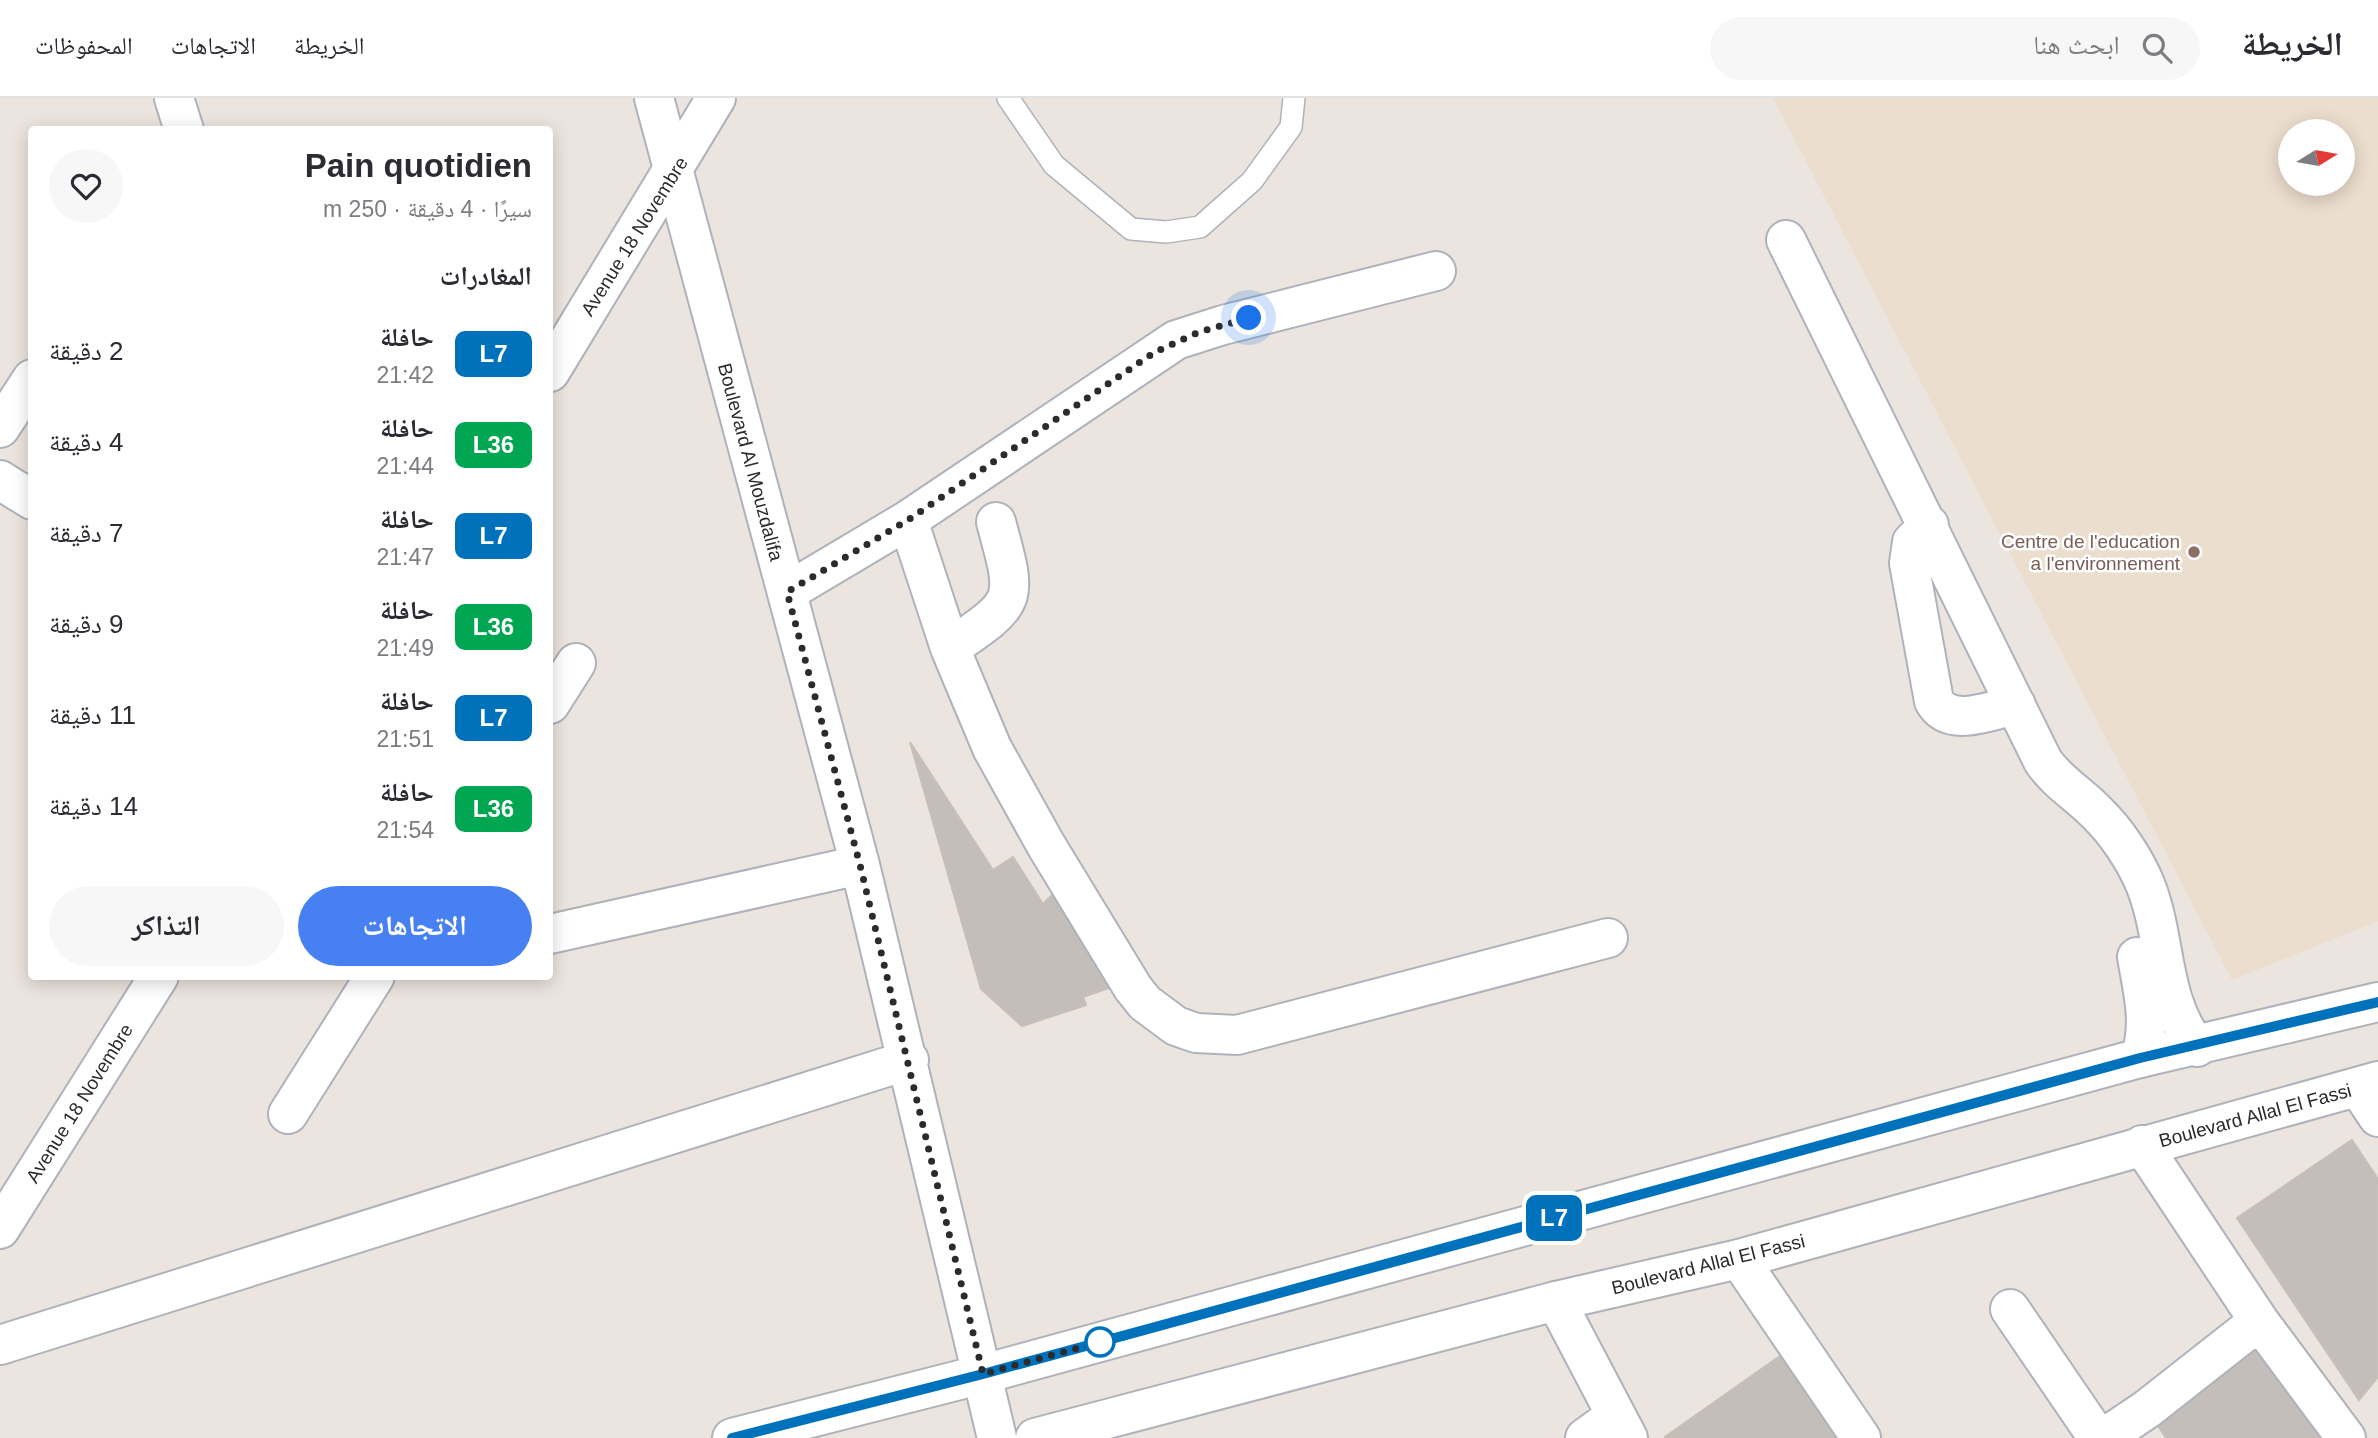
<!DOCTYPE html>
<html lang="ar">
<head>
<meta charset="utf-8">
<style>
  :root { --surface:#fff; --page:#f7f7f7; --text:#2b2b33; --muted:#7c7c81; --line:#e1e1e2; --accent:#4780f0 }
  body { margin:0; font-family:Arial,"Noto Naskh Arabic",sans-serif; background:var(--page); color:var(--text); direction:rtl; height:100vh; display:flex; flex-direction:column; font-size:26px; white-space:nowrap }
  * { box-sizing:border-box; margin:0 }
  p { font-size:23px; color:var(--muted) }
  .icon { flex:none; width:38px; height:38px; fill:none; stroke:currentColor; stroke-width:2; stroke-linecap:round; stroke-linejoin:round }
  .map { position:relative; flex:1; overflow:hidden; direction:ltr }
  .details { position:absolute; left:28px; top:28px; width:525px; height:854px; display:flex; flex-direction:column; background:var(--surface); border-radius:7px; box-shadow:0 4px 18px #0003; direction:rtl }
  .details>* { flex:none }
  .badge { padding:0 14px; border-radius:10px; font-size:24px; line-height:46px }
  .needle { width:46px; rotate:79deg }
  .tools { position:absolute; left:2278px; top:21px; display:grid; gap:14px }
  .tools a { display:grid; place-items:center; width:77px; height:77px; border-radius:50%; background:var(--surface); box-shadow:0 4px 18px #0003; font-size:35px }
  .you { position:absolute; width:35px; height:35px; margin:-18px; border:5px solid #fff; border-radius:50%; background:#1a73e8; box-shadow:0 0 0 10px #1a73e833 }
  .map>.badge { position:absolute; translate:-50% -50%; box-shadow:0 0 0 4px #fff }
  h2 { padding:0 21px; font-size:26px; line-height:63px }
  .round { display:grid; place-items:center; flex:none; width:74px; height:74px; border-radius:37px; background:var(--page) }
  .headline { display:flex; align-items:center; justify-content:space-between; height:119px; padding:0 21px }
  h1 { font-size:33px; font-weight:800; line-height:52px }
  .button { display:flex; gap:14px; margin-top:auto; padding:14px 21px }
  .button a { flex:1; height:80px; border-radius:42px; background:var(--accent); color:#fff; font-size:28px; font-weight:800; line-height:80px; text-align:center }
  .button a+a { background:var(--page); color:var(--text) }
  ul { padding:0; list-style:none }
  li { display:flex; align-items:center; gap:21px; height:91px; padding:0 21px }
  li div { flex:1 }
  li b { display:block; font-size:26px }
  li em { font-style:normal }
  li .badge { min-width:77px; font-weight:700; text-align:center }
  header { display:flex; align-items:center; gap:42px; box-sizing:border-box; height:98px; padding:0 35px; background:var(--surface); border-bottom:2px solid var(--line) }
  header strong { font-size:33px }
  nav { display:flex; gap:38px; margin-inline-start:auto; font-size:24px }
  .search { width:490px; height:63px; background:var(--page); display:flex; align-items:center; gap:18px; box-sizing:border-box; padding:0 24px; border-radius:38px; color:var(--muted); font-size:26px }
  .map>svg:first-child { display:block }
</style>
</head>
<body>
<header>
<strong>الخريطة</strong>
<div class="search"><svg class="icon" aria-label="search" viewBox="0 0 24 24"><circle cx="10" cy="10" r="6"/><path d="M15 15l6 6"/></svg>ابحث هنا</div>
<nav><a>الخريطة</a><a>الاتجاهات</a><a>المحفوظات</a></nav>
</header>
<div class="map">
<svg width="2378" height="1340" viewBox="0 0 2378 1340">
  <rect width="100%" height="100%" fill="#ece4de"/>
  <path fill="#ecdece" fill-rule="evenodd" d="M1773,0H2378V823L2232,882ZM2291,33H2343V86H2291Z"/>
  <path fill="#c4beba" stroke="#c7bfb7" stroke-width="2" d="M910,644L993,772L1013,759L1043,806L1060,789L1126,884L1083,899L1086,907L1022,928L981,891Z
    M2352,1042L2378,1081V1279L2359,1302L2237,1120Z
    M2263,1239L2335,1340H2166L2150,1315Z
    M1780,1258L1837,1340H1666L1665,1339Z"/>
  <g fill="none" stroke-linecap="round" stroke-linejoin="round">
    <g stroke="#aeb2bb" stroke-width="24">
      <path id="lane" d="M1008,0L1054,67L1131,131L1166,134L1200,129L1252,83L1291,29L1294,0"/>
    </g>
    <g stroke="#aeb2bb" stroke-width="42">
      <path id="street" d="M174,0L184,32
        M654,0L860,767L997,1340
        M1786,142L2043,663C2058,685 2079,696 2097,715C2116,733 2135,762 2145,786C2167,840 2159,901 2197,949
        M0,330L32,281
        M0,382L32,402
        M908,422L950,550L992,650L1046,747L1133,890L1145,905L1176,928L1196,935L1237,937L1608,840
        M1929,427L1912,444L1909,465L1934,603C1950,631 1990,612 2016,607
        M787,494L908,422L1176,242L1223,227L1436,173
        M950,550C1019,503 1018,504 996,424
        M550,606L576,565
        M550,836L860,767
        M2137,859C2143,894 2152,926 2140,960
        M2358,989L2378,1019
        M288,1016L375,878
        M2142,1047L2259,1223L2346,1340
        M1739,1161L1861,1340
        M1556,1203L1628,1340
        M2010,1211L2098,1340
        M0,1247L909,962
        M1585,1340L1614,1319
        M2104,1340L2147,1311L2259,1223"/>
    </g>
    <g stroke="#aeb2bb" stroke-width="42">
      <path id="secondary" d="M550,274L716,0
        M0,1131L159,878
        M732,1340L983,1276L2140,960L2378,904
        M1035,1340L1556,1203L1739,1161L2378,983"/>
    </g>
    <use href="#lane" stroke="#fff" stroke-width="21"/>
    <use href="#street" stroke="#fff" stroke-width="38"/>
    <use href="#secondary" stroke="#fff" stroke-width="38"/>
  </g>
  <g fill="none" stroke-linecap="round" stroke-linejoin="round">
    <g stroke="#fff" stroke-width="16">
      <path id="line" d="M732,1340L983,1276L2140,960L2378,904"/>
    </g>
    <use href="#line" stroke="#0072bc" stroke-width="10"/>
    <path stroke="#2b2b2b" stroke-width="7" stroke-dasharray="0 12.6" d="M1100,1244L983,1276L860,767L787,494L908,422L1155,254L1199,234L1249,220"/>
  </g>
  <circle fill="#8d6e63" stroke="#fff" stroke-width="2.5" cx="2194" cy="454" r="7"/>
  <circle fill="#fff" stroke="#0072bc" stroke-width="3.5" cx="1100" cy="1244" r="14"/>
  <g text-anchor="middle" stroke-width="5" stroke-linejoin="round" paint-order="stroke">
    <g font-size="19" fill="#2b2b2b" stroke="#fff">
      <text transform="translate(634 138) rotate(-58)" y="7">Avenue 18 Novembre</text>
      <text transform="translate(751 364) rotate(75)" y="7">Boulevard Al Mouzdalifa</text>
      <text transform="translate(79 1005) rotate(-58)" y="7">Avenue 18 Novembre</text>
      <text transform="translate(2255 1017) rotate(-15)" y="7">Boulevard Allal El Fassi</text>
      <text transform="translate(1708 1166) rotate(-14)" y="7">Boulevard Allal El Fassi</text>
    </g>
    <g font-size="19" fill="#785e54" stroke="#fff" text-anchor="end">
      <text x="2180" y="450">Centre de l'education<tspan x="2180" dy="22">a l'environnement</tspan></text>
    </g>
  </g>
</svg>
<div class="tools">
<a><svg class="needle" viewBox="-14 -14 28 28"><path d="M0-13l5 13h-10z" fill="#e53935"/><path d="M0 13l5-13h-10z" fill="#7c7c81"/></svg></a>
</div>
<div class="you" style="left:1249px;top:220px"></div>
<b class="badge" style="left:1554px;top:1120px;background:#0072bc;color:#fff">L7</b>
<section class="details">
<div class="headline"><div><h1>Pain quotidien</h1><p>سيرًا · 4 دقيقة · 250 m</p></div><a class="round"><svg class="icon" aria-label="heart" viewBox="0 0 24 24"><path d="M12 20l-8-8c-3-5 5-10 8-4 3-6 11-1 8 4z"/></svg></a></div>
<h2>المغادرات</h2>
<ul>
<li><span class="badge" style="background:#0072bc;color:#fff">L7</span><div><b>حافلة</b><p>21:42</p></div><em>2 دقيقة</em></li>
<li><span class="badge" style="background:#00a651;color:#fff">L36</span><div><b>حافلة</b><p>21:44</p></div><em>4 دقيقة</em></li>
<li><span class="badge" style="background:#0072bc;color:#fff">L7</span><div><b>حافلة</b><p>21:47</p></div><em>7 دقيقة</em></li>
<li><span class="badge" style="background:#00a651;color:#fff">L36</span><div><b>حافلة</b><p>21:49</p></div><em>9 دقيقة</em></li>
<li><span class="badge" style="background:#0072bc;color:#fff">L7</span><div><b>حافلة</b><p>21:51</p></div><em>11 دقيقة</em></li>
<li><span class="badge" style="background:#00a651;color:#fff">L36</span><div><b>حافلة</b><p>21:54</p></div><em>14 دقيقة</em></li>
</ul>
<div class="button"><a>الاتجاهات</a><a>التذاكر</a></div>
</section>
</div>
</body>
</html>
